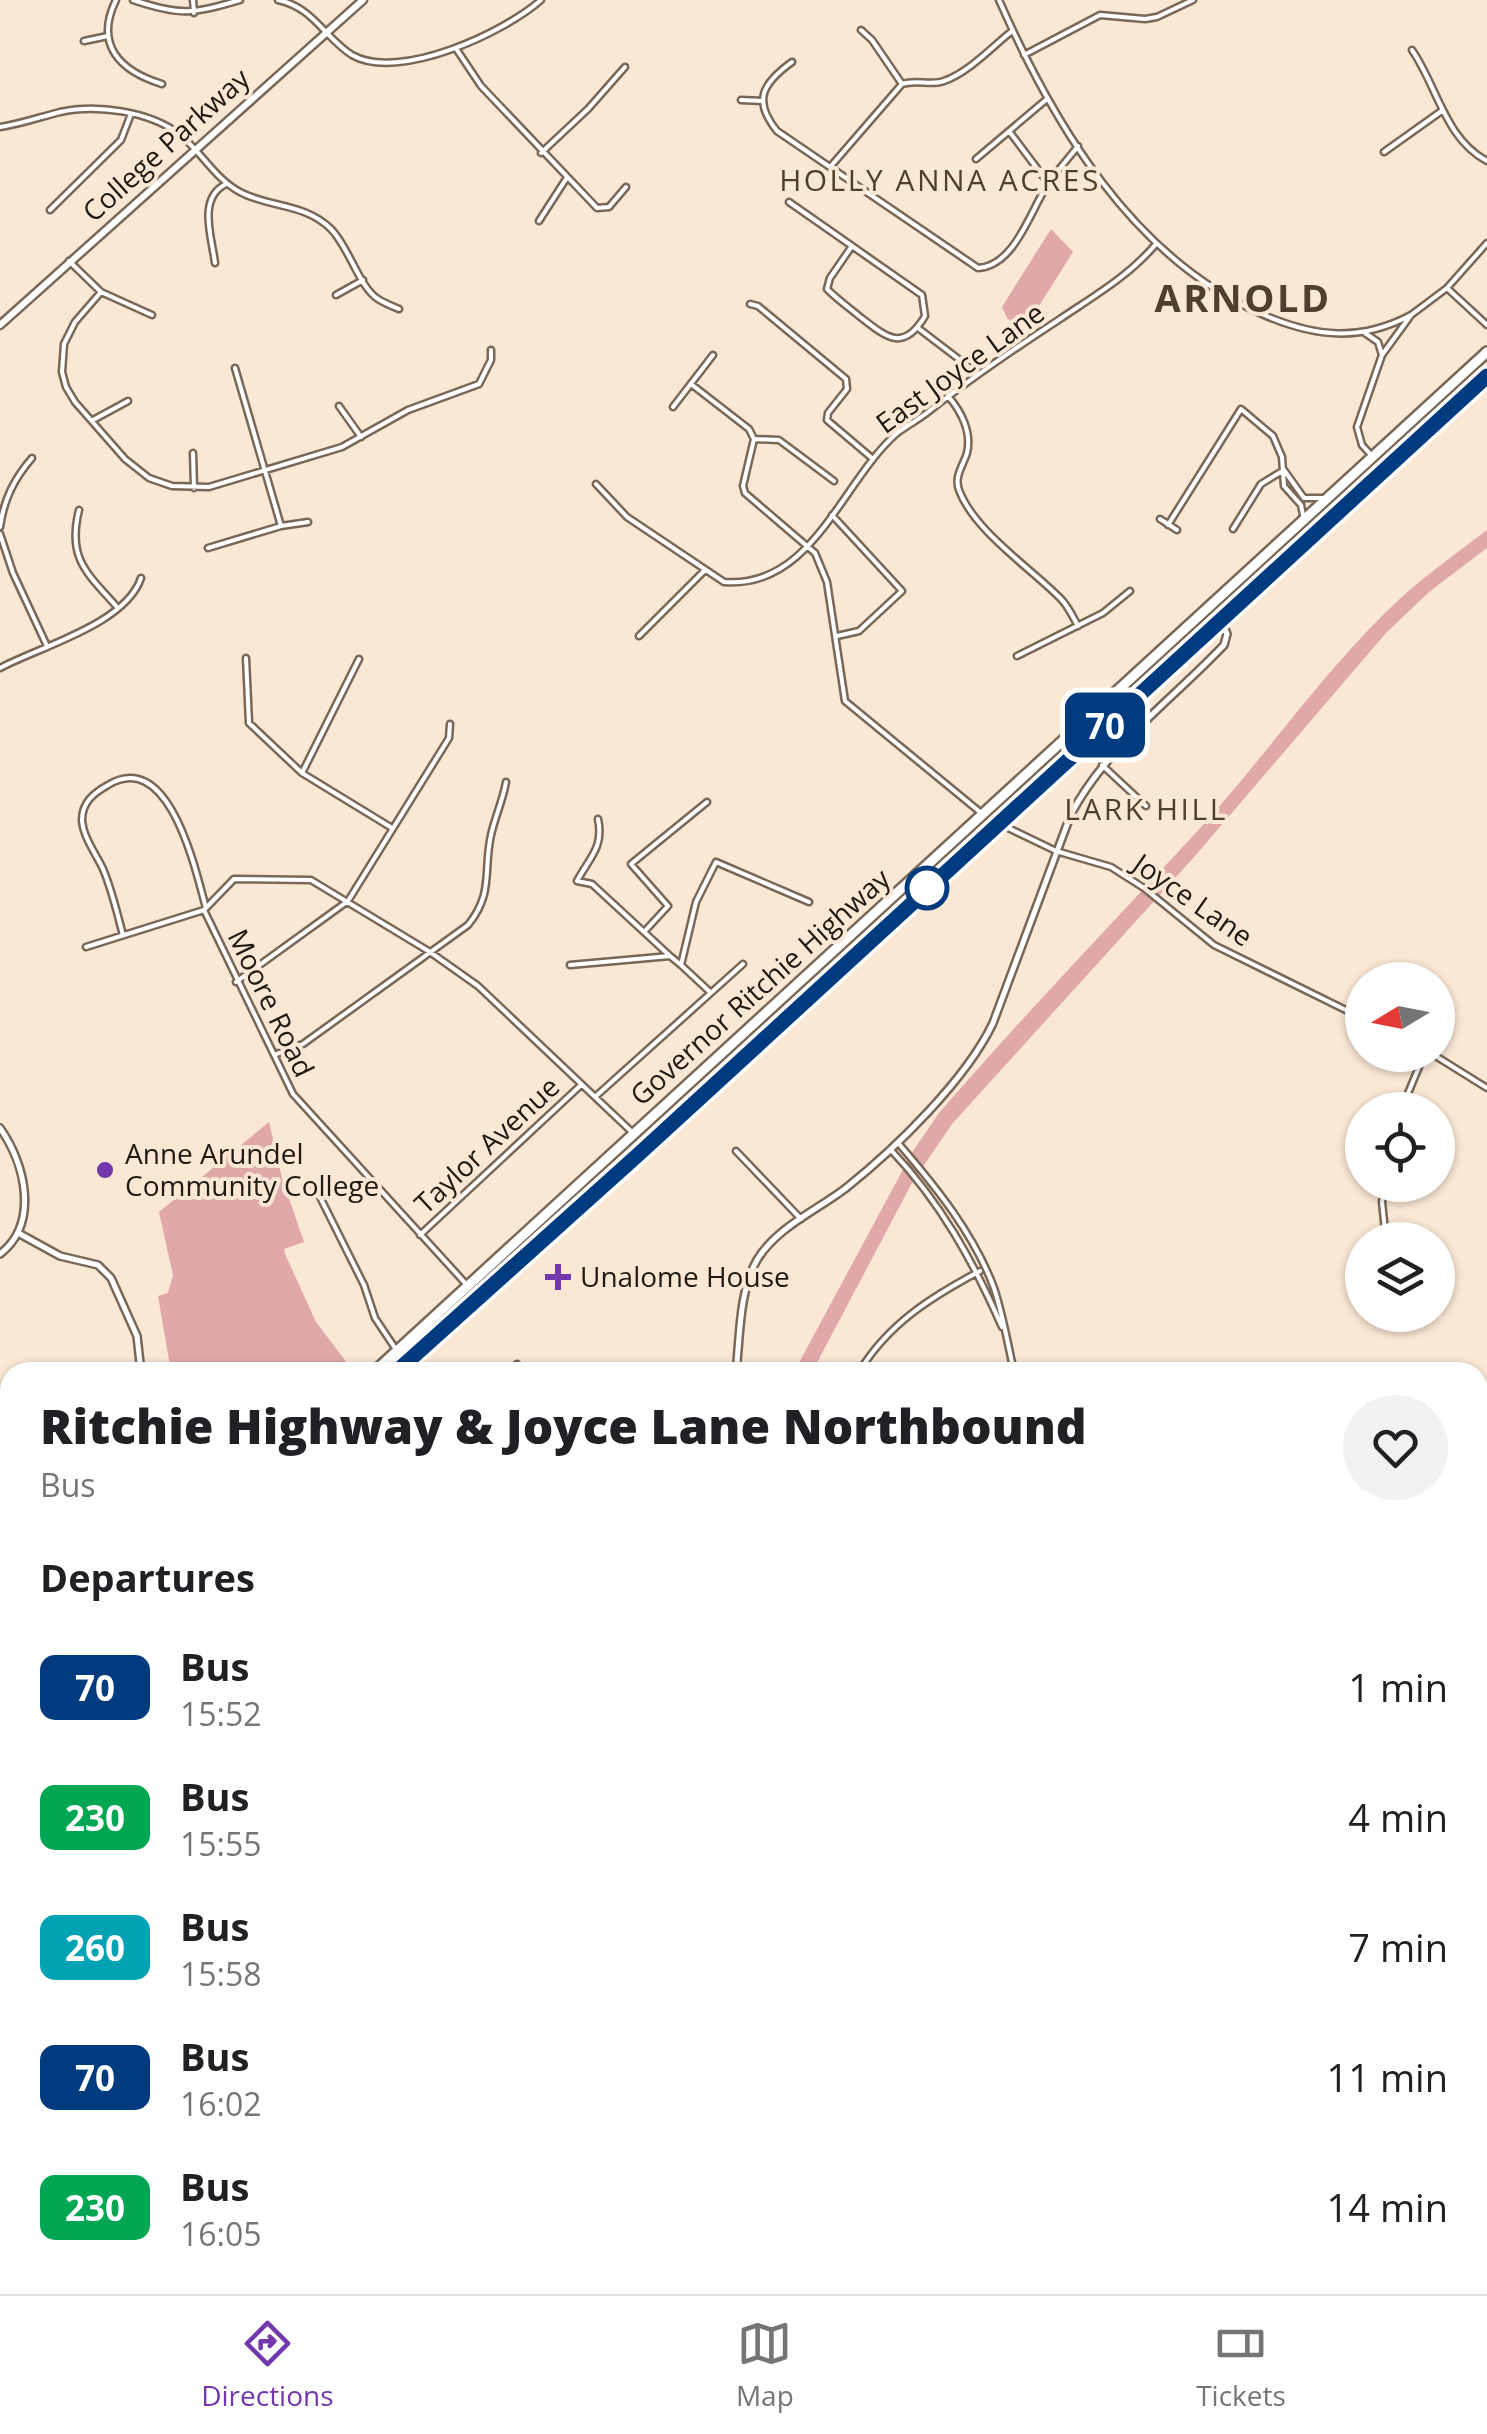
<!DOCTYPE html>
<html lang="en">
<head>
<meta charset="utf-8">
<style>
  :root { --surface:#fff; --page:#f2f2f2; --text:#202124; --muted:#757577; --line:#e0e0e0; --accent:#7338ae }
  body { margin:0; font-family:"Open Sans",sans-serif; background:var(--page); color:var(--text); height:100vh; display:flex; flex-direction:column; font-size:38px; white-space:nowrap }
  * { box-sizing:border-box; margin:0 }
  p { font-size:32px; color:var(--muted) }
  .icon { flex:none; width:55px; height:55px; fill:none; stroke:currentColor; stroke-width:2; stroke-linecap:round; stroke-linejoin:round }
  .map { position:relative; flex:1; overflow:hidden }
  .panel { position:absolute; left:0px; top:1362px; width:1488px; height:932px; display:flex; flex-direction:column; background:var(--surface); border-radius:30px 30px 0 0; box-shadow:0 2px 8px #0004 }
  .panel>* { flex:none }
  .badge { padding:0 20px; border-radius:15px; font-size:35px; line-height:65px }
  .needle { width:65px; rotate:260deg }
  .tools { position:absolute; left:1345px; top:962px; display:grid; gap:20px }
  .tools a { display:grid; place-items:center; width:110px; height:110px; border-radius:50%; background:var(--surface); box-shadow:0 2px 8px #0004; font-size:50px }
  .map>.badge { position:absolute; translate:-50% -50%; box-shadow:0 0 0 5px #fff }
  h2 { padding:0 40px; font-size:38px; line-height:90px }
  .round { display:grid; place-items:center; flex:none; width:105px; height:105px; border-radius:52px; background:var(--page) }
  .summary { display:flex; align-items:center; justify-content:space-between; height:170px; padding:0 40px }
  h1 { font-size:48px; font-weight:800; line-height:75px }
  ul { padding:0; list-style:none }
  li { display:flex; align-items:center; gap:30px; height:130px; padding:0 40px }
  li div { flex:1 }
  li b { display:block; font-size:38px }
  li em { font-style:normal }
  li .badge { min-width:110px; font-weight:700; text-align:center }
  .dock { display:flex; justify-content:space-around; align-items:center; height:140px; border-top:2px solid var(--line); background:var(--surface); font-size:28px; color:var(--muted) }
  .dock a { display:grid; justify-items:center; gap:5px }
  .dock .current { color:var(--accent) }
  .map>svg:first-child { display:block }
</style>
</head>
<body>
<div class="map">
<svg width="1487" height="2294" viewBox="0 0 1487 2294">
  <rect width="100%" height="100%" fill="#fae7d4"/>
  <path fill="#e0a8a9" d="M1051,229L1073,252L1027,325L1019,327L1007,318L1002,307Z
    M1487,530V548L1429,592L1386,633L1195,856L952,1124L912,1183L812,1372H794L913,1151L939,1113C1020,1019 1107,929 1192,837C1259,765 1315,682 1386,612C1417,581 1453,556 1487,530Z
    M269,1122L282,1178L304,1242L284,1249L285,1254L316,1322L354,1372H171L158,1296L168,1293L173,1275L159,1212Z
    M0,2077L10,2089V2187L0,2200Z"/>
  <path fill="#cfda9e" d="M1487,1407V1444L1482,1461L1487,1466V1555L1478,1548V1410Z
    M1487,1599V2294H1010L1016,2285H1478V1797L1485,1781L1479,1778L1483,1761L1478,1756V1610Z"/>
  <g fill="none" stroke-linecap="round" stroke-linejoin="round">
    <g stroke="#796857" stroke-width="9">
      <path id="minor" d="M116,0C94,45 120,71 162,84
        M133,0C181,16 192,14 240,0
        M193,0L194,13
        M278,0C313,7 325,38 352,55C399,82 505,32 541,0
        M999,0C1054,125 1133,259 1264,315C1315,337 1360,342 1411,315
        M861,30L872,40L902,84
        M84,41L108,36
        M457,50L481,86L597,208L609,207L626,187
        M1412,50C1437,86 1445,139 1487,161
        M1024,55L1100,15L1145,19L1157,17L1193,0
        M792,62C763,83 752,100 777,131L978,268C1015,266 1030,211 1048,184C1057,171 1068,159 1078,146
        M741,100L763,101
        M0,127C21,124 40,117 60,112C96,104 149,111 179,134C201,151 215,179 240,192C270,208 305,203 331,229C349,247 359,287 378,299C384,303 392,306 399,309
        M1009,131L1048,183
        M1384,152L1443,110
        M541,153L588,109L625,67
        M976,159L1047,99
        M831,166L902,84C917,79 930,86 944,81C969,72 992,47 1012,31
        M789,202L852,246
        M50,210L121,140L131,114
        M539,221L566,179
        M852,246L922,295L925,316C903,353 886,337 859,316C848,307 837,299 827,289L830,278Z
        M69,261L101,292L152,315
        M215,263C212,238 197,198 226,184
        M1447,288L1487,325
        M101,292L75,322L64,344L62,372L66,387L75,402L125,459L149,478L172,486L209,487L342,447L408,410L479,384L491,360V350
        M336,295L363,280
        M750,304L758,306L846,379L847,389L828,413L827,420L873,459
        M918,328L977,373
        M1365,333L1378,342L1382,355
        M235,368L281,526
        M691,384L749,429L754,439L743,486L745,493L815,553L827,582L845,701L980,812
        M948,396C961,411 972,432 967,453C963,466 954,476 959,490C974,531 1032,569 1061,599C1068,606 1073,617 1078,626
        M339,406L361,437
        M673,407L713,355
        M93,420L128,401
        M754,439L779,440L834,481
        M193,453L194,488
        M1372,456L1362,445L1357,427L1382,355L1411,315L1447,288L1487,243
        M1284,470L1304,498H1323
        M596,484L627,517L724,582C812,589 841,483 896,434C906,426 918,420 928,412C970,379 1014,349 1060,319C1094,296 1129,276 1156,244
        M79,510C67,559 87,573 117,607
        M832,515L902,591L859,631L837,636
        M1160,519L1177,530
        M1168,525L1241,409L1273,436L1282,457L1284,486L1301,505L1303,515
        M0,527C4,499 14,479 32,458
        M1233,529L1261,484L1284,470
        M0,534L13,573L47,646
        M208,548L281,526L308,522
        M639,636L705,570
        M1017,656L1103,613L1130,591
        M246,658L249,723L302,773L392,828
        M0,668C39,647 126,624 141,578
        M1102,765L1146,806
        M302,773L359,659
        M598,819C604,847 590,857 577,881L592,884L670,956
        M1002,825L1056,851L1111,867L1144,888L1214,945L1362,1018
        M204,910L293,1094L466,1284
        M644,932L668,906L631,864L707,802
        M123,935C117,913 112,890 103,869C96,854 83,837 82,820C82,802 94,793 108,785C169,748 195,868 206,908
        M86,947L204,910L234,879L311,880L430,952L478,986L633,1133
        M570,965L670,956L681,965
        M236,982L348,901L449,738L450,724
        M710,992L681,965L696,902L716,862L809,902
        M274,1055L303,1044L468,925C494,893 483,871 491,835C495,817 503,800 506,782
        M1434,1055L1487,1088
        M595,1097L743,964
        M1401,1110L1424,1055
        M899,1144C936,1187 974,1234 994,1288C1003,1315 1008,1345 1014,1372
        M891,1150C941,1203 973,1261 1002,1327
        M736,1151L801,1219
        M313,1183L364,1285L375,1318L397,1351
        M1385,1185L1382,1202L1386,1240
        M420,1235L581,1085
        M511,1372L517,1364
        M859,1372C888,1324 931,1297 980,1271
        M0,2247L10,2256
        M31,2285L37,2294
        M194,2285L201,2294
        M450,2285L455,2294
        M675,2285L686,2294
        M860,2285L871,2294
        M147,2294L159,2285
        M594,2294L664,2285
        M913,2294L920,2285"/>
    </g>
    <g stroke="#796857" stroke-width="10">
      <path id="tertiary" d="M0,1128C26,1165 39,1224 0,1254
        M20,1234L60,1256L98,1265L111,1278L137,1336L141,1372
        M736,1372C740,1337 739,1291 757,1260C777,1227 816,1211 846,1188C895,1149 966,1080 993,1023L1071,814C1108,745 1171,701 1224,645L1227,634L1221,620
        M0,1538L10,1532
        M0,1581L10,1599
        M0,1599L10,1617
        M0,1907L10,1905"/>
    </g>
    <g stroke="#796857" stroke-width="11">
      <path id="secondary" d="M0,325L363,0"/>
    </g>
    <g stroke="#796857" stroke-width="14">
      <path id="trunk" d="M374,1372L1487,352
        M396,1372L640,1153L1487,376
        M0,1717L10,1707
        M0,1740L10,1730"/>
    </g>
    <use href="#minor" stroke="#fff" stroke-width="4"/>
    <use href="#tertiary" stroke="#fff" stroke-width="5"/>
    <use href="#secondary" stroke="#fff" stroke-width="6"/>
    <use href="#trunk" stroke="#fff" stroke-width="9"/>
  </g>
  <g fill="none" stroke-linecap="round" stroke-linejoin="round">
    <g stroke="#fff" stroke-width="22">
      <path id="line" d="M396,1372L640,1153L1487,376"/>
    </g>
    <use href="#line" stroke="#003b80" stroke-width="15"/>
  </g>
  <circle fill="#fff" stroke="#003b80" stroke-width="5" cx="927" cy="888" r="20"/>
  <g fill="#7338ae" stroke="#fae7d4" stroke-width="4">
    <circle cx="105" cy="1170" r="10"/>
    <path d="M553 1262h10v10h10v10h-10v10h-10v-10h-10v-10h10z"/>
  </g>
  <g text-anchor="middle" stroke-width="8" stroke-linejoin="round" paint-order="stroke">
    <g font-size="28" fill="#201a13" stroke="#fae7d4">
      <text transform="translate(166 145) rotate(-42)" y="10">College Parkway</text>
      <text transform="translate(960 368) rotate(-36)" y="10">East Joyce Lane</text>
      <text transform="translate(1193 900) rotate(35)" y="10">Joyce Lane</text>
      <text transform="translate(760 987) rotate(-42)" y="10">Governor Ritchie Highway</text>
      <text transform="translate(271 1003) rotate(64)" y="10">Moore Road</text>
      <text transform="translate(487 1145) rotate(-43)" y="10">Taylor Avenue</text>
    </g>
    <g font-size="28" fill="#201a13" stroke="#fae7d4" text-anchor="start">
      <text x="125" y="1164">Anne Arundel<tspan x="125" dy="32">Community College</tspan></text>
      <text x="580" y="1287">Unalome House</text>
    </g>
    <g font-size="30" letter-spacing="2.5" fill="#4e3f2f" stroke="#fae7d4">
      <text x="940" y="191">HOLLY ANNA ACRES</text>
      <text x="1146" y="820">LARK HILL</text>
    </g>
    <g font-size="38" font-weight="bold" letter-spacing="2.5" fill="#4e3f2f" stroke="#fae7d4">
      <text x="1243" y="312">ARNOLD</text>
    </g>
  </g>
</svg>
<div class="tools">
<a><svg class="needle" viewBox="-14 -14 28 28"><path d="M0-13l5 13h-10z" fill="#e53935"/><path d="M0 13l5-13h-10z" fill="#757577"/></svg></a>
<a><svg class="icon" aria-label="locate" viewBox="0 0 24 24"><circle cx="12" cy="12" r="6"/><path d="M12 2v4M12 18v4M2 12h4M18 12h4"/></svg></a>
<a><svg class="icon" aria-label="layers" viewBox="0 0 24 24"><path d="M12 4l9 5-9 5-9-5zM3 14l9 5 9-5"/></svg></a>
</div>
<b class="badge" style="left:1105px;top:725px;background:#003b80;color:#fff">70</b>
<section class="panel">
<div class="summary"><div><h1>Ritchie Highway &amp; Joyce Lane Northbound</h1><p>Bus</p></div><a class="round"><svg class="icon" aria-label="heart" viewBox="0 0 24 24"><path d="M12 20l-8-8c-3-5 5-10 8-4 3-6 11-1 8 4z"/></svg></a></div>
<h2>Departures</h2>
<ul>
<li><span class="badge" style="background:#003b80;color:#fff">70</span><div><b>Bus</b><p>15:52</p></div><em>1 min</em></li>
<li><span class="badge" style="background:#00a651;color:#fff">230</span><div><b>Bus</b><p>15:55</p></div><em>4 min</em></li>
<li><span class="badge" style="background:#00a3b4;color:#fff">260</span><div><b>Bus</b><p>15:58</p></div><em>7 min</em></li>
<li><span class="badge" style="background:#003b80;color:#fff">70</span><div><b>Bus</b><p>16:02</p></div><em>11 min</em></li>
<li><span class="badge" style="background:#00a651;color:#fff">230</span><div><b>Bus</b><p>16:05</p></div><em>14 min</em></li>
</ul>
</section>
</div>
<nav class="dock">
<a class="current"><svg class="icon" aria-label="directions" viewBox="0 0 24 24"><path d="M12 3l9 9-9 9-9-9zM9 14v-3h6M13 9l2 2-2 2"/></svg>Directions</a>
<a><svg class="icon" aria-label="map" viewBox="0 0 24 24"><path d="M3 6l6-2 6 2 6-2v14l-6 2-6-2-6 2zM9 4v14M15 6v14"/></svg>Map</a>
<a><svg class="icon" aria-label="tickets" viewBox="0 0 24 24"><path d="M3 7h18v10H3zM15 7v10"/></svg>Tickets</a>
</nav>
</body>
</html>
